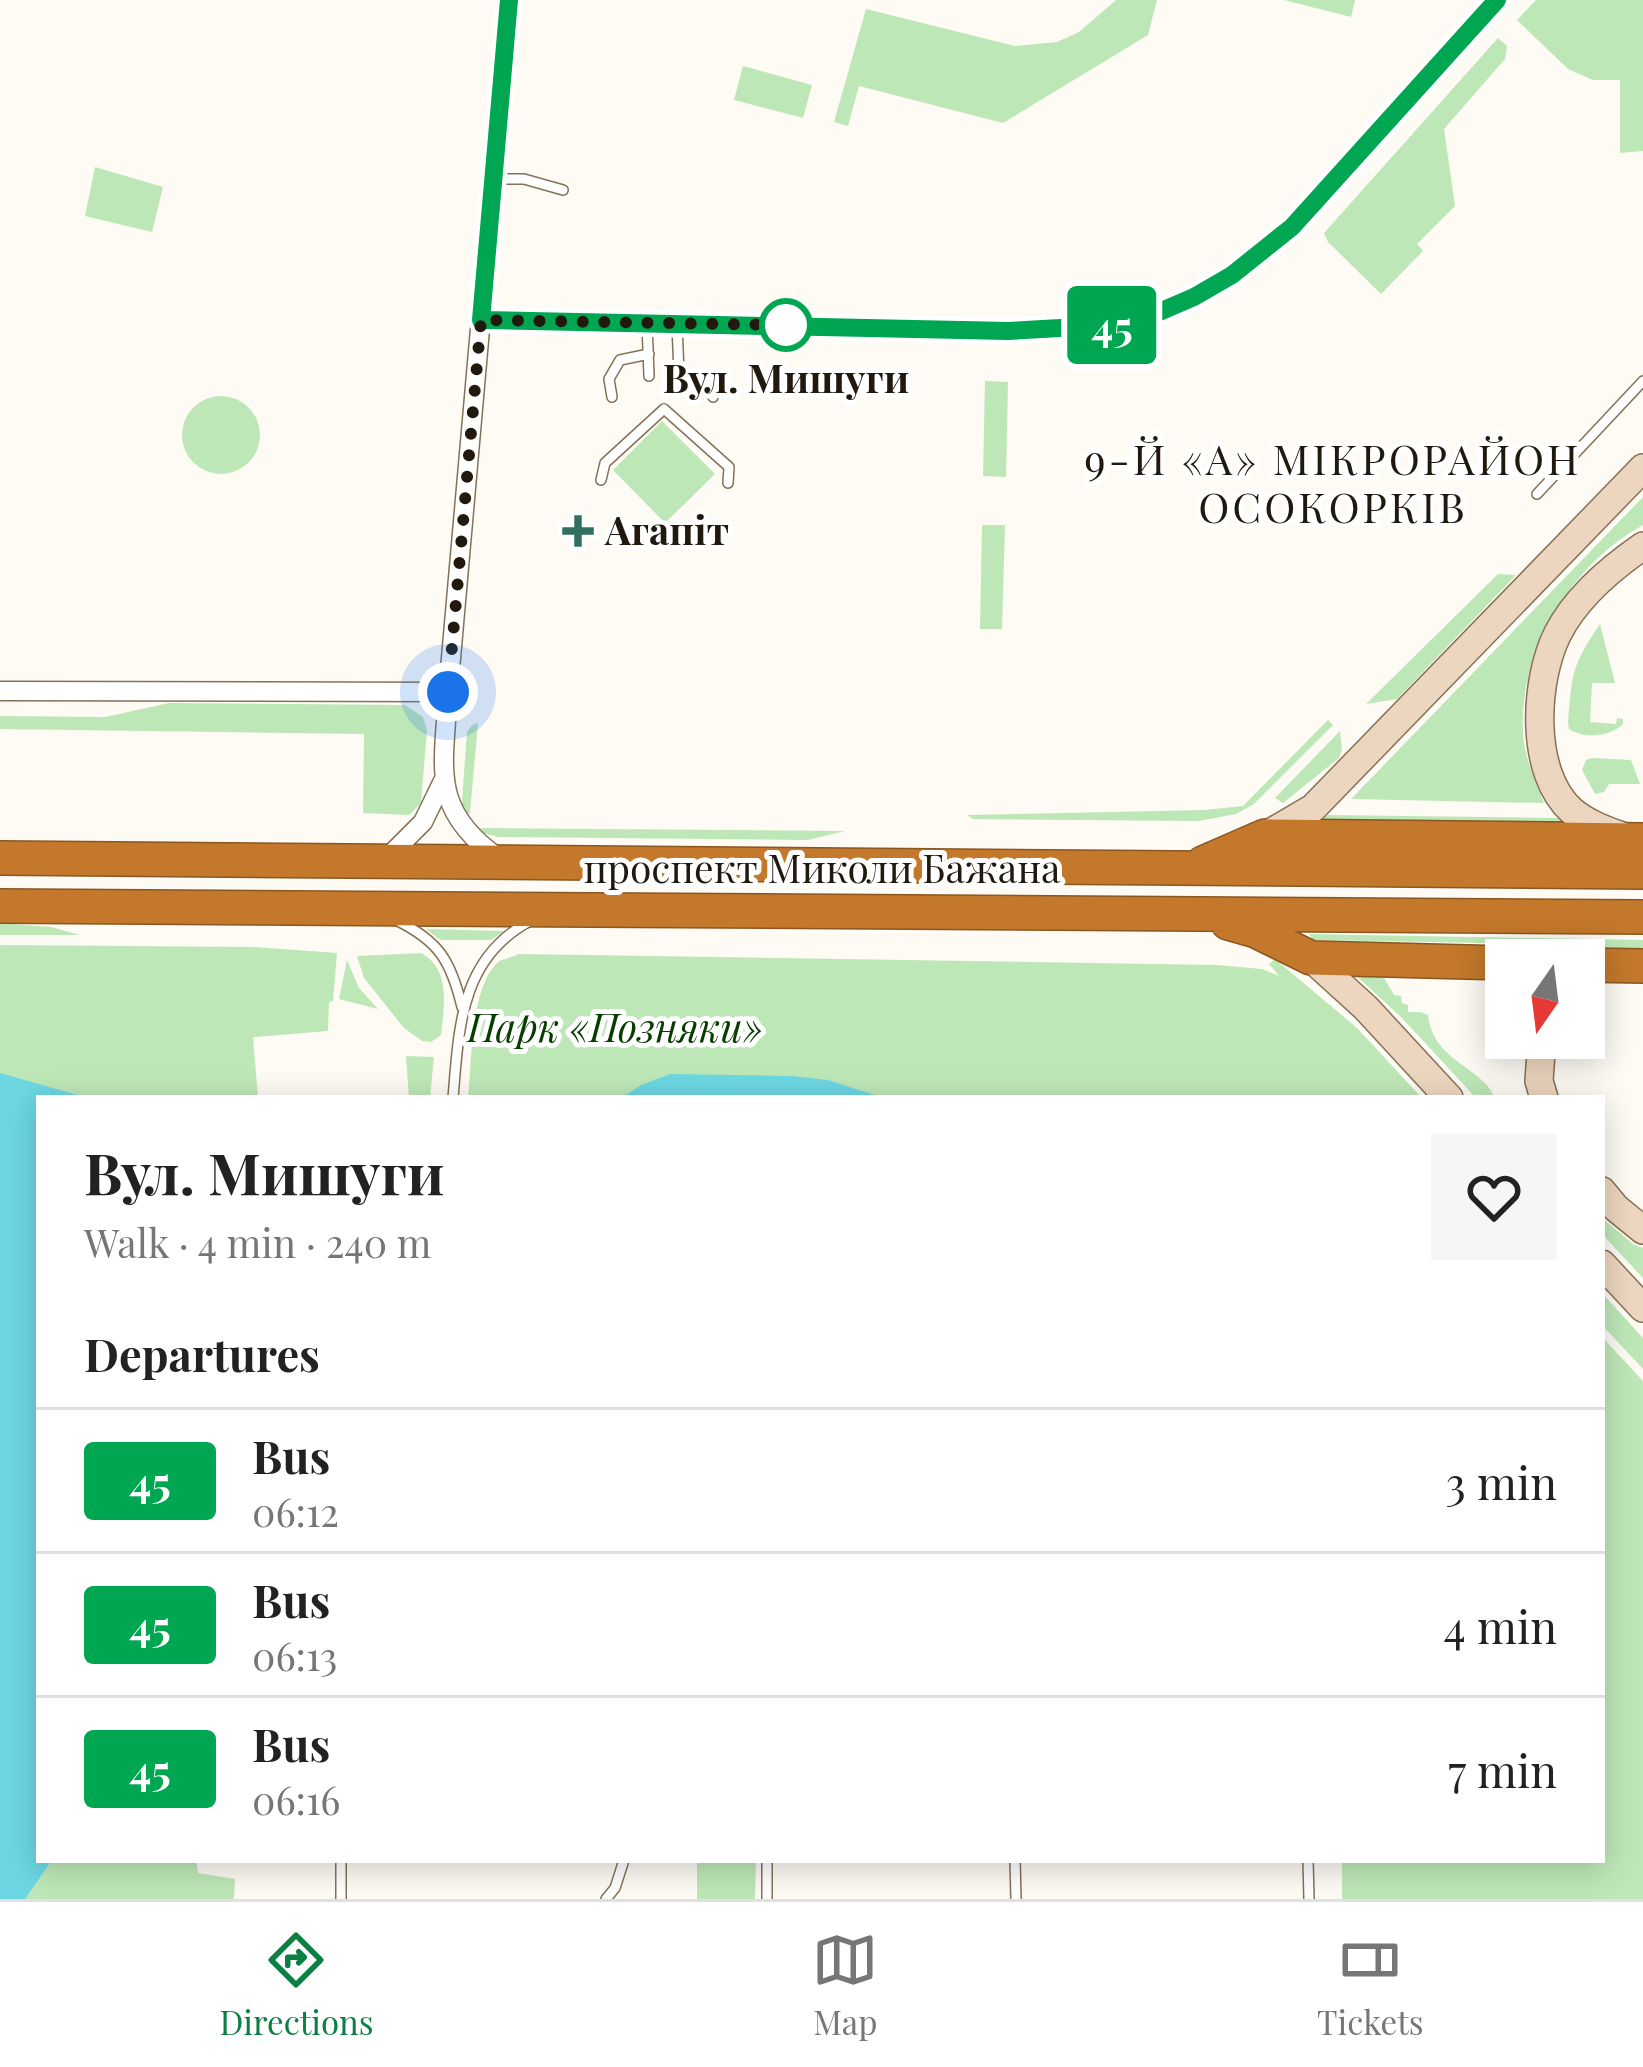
<!DOCTYPE html>
<html lang="en">
<head>
<meta charset="utf-8">
<style>
  :root { --surface:#fff; --page:#f6f6f6; --text:#222; --muted:#767676; --line:#e0e0e0; --accent:#0b8043 }
  body { margin:0; font-family:"Playfair Display",serif; background:var(--page); color:var(--text); height:100vh; display:flex; flex-direction:column; font-size:45px; white-space:nowrap }
  * { box-sizing:border-box; margin:0 }
  p { font-size:39px; color:var(--muted) }
  .icon { flex:none; width:66px; height:66px; fill:none; stroke:currentColor; stroke-width:2; stroke-linecap:round; stroke-linejoin:round }
  .map { position:relative; flex:1; overflow:hidden }
  .panel { position:absolute; left:36px; top:1095px; width:1569px; height:768px; display:flex; flex-direction:column; background:var(--surface); border-radius:0px; box-shadow:0 6px 30px #0003 }
  .panel>* { flex:none }
  .badge { padding:0 24px; border-radius:9px; font-size:42px; line-height:78px }
  .needle { width:78px; rotate:194deg }
  .fabs { position:absolute; left:1485px; top:939px; display:grid; gap:24px }
  .fabs a { display:grid; place-items:center; width:120px; height:120px; border-radius:0px; background:var(--surface); box-shadow:0 6px 30px #0003; font-size:60px }
  .you { position:absolute; width:60px; height:60px; margin:-30px; border:9px solid #fff; border-radius:50%; background:#1a73e8; box-shadow:0 0 0 18px #1a73e833 }
  .map>.badge { position:absolute; translate:-50% -50%; box-shadow:0 0 0 6px #fff }
  h2 { padding:0 48px; font-size:45px; line-height:108px }
  .round { display:grid; place-items:center; flex:none; width:126px; height:126px; border-radius:0px; background:var(--page) }
  .overview { display:flex; align-items:center; justify-content:space-between; height:204px; padding:0 48px }
  h1 { font-size:57px; font-weight:700; line-height:90px }
  ul { padding:0; list-style:none }
  li { display:flex; align-items:center; gap:36px; height:144px; padding:0 48px; border-top:3px solid var(--line) }
  li div { flex:1 }
  li b { display:block; font-size:45px }
  li em { font-style:normal }
  li .badge { min-width:132px; font-weight:700; text-align:center }
  .dock { display:flex; justify-content:space-around; align-items:center; height:168px; border-top:3px solid var(--line); background:var(--surface); font-size:33px; color:var(--muted) }
  .dock a { display:grid; justify-items:center; gap:6px }
  .dock .current { color:var(--accent) }
  .map>svg:first-child { display:block }
</style>
</head>
<body>
<div class="map">
<svg width="1643" height="1899" viewBox="0 0 1643 1899">
  <rect width="100%" height="100%" fill="#fefaf4"/>
  <path fill="#bee7b7" d="M1116,0H1157L1148,35L1003,123L859,86L848,126L834,122L866,9L1015,46L1057,42L1079,32Z
    M1284,0H1355L1351,17Z
    M1536,0H1643V151L1620,153V80H1593L1568,69L1517,20Z
    M1498,38L1507,46L1505,59L1444,129L1455,206L1417,244L1423,251L1381,294L1328,242L1324,233Z
    M743,66L812,85L803,118L734,100Z
    M95,167L163,187L152,232L85,216Z
    M985,381L1008,382L1006,477L983,476Z
    M182 435a39 39 0 1 1 78 0a39 39 0 1 1-78 0Z
    M662,421L715,474L665,523L613,470Z
    M1643,497V525C1571,565 1519,649 1523,732C1524,756 1535,781 1544,803L1351,799Z
    M982,525H1005L1002,629H980Z
    M1498,574L1516,575L1397,699L1366,704Z
    M1600,624L1615,683H1592L1590,722L1616,724L1617,718L1623,719V724C1610,737 1584,739 1569,729L1568,722C1572,673 1572,665 1600,624Z
    M169,703L405,705L423,717L427,730L421,803L409,815L363,813L364,734L0,729V716L105,717Z
    M1328,720L1333,725L1254,804L1236,814L1199,821L973,819L967,815L1204,810L1243,806Z
    M478,723L470,813L461,814L467,732L472,725Z
    M1340,731L1342,750L1339,758L1283,803L1275,798Z
    M1592,758L1631,760L1640,784H1609L1604,792L1595,794L1582,770L1586,760Z
    M1328,815L1560,818L1564,826L1320,821Z
    M480,828L845,831L808,840L498,837L484,833Z
    M0,923L51,927L80,935H0Z
    M426,929L504,931L491,940H440Z
    M1309,934L1643,940V953L1598,952L1590,945L1313,940Z
    M0,945L253,947L337,953L333,1001L329,1002L328,1031L253,1037L258,1098H39V1860H196L198,1873L235,1879L234,1899H0Z
    M421,953C451,969 444,1006 441,1035L431,1042L422,1041L404,1028L364,978L357,956Z
    M519,954L1217,965L1262,969L1279,976L1269,964L1275,959L1357,1028L1422,1098H468C472,1064 470,981 501,960C502,960 518,955 519,954Z
    M347,960L359,988L378,1009L339,999Z
    M1350,970L1380,971L1394,995L1401,996L1402,1003L1408,1005V1012H1420L1428,1015C1433,1062 1482,1066 1495,1098H1476L1402,1018Z
    M406,1056L434,1057L430,1098H409Z
    M1602,1218L1633,1244L1643,1248V1278L1602,1234Z
    M1602,1293L1643,1338V1369L1602,1325Z
    M1602,1337L1643,1381V1899H1342V1860H1602Z
    M697,1860H756L755,1899H697Z"/>
  <path fill="#6cd7e2" d="M0,1073L88,1098H39V1860H52L25,1899H0Z
    M670,1074L791,1076L828,1080L884,1098H621L641,1085Z"/>
  <g fill="none" stroke-linecap="round" stroke-linejoin="round">
    <g stroke="#857156" stroke-width="12">
      <path id="lane" d="M492,179H524L563,190
        M647,323L649,376
        M677,323L679,375
        M612,397L609,379L620,360L649,354
        M713,397L714,376
        M601,480L605,463L664,409L729,467L728,483
        M1537,494L1643,381
        M396,920C439,941 451,961 462,1007
        M453,1098C459,1028 460,958 530,921
        M1015,1860L1016,1899
        M1308,1860L1309,1899
        M341,1899V1860
        M606,1899L615,1888L624,1860
        M767,1899V1860"/>
    </g>
    <g stroke="#857156" stroke-width="21">
      <path id="street" d="M480,320L1008,331L1113,324L1143,319L1212,288L1253,260L1292,227L1422,80L1497,0
        M0,691L448,692
        M387,858L423,822L443,781
        M500,859C429,810 444,768 448,692L509,0"/>
    </g>
    <g stroke="#857156" stroke-width="30">
      <path id="secondary" d="M1265,836L1313,808L1643,468
        M1622,836C1605,830 1586,823 1572,811C1529,773 1534,680 1558,633C1576,598 1611,568 1643,546
        M1311,958L1366,1008L1449,1098
        M1542,1038L1539,1081L1544,1098
        M1602,1191L1616,1208L1643,1230
        M1602,1264L1643,1308"/>
    </g>
    <g stroke="#8a5721" stroke-width="36">
      <path id="highway" d="M0,858L1643,872
        M1203,863L1265,836L1643,840
        M0,906L1643,917
        M1228,923L1256,931L1311,958L1506,963
        M1584,965L1643,966"/>
    </g>
    <use href="#lane" stroke="#fff" stroke-width="9"/>
    <use href="#street" stroke="#fff" stroke-width="18"/>
    <use href="#secondary" stroke="#edd6bf" stroke-width="27"/>
    <use href="#highway" stroke="#c3782b" stroke-width="33"/>
  </g>
  <g fill="none" stroke-linecap="round" stroke-linejoin="round">
    <g stroke="#fff" stroke-width="27">
      <path id="line" d="M509,0L481,320L1008,331L1113,325L1143,319L1194,297L1232,275L1292,227L1497,0"/>
    </g>
    <use href="#line" stroke="#00a651" stroke-width="18"/>
    <path stroke="#21190e" stroke-width="12" stroke-dasharray="0 21.6" d="M448,692L481,320L786,325"/>
  </g>
  <circle fill="#fff" stroke="#00a651" stroke-width="6" cx="786" cy="325" r="24"/>
  <path fill="#32715e" stroke="#fff" stroke-width="4.5" d="M572 513h12v12h12v12h-12v12h-12v-12h-12v-12h12z"/>
  <g text-anchor="middle" stroke-width="10" stroke-linejoin="round" paint-order="stroke">
    <g font-size="39" font-weight="bold" fill="#21190e" stroke="#fff">
      <text x="786" y="393">Вул. Мишуги</text>
    </g>
    <g font-size="39" font-weight="bold" fill="#21190e" stroke="#fff" text-anchor="start">
      <text x="605" y="545">Агапіт</text>
    </g>
    <g font-size="39" fill="#21190e" stroke="#fff">
      <text x="822" y="883">проспект Миколи Бажана</text>
    </g>
    <g font-size="39" font-style="italic" fill="#083d00" stroke="#fff">
      <text x="615" y="1042">Парк «Позняки»</text>
    </g>
    <g font-size="42" letter-spacing="3" fill="#21190e" stroke="#fff">
      <text x="1333" y="475">9-Й «А» МІКРОРАЙОН<tspan x="1333" dy="48">ОСОКОРКІВ</tspan></text>
    </g>
  </g>
</svg>
<div class="fabs">
<a><svg class="needle" viewBox="-14 -14 28 28"><path d="M0-13l5 13h-10z" fill="#e53935"/><path d="M0 13l5-13h-10z" fill="#767676"/></svg></a>
</div>
<div class="you" style="left:448px;top:692px"></div>
<b class="badge" style="left:1112px;top:325px;background:#00a651;color:#fff">45</b>
<section class="panel">
<div class="overview"><div><h1>Вул. Мишуги</h1><p>Walk · 4 min · 240 m</p></div><a class="round"><svg class="icon" aria-label="heart" viewBox="0 0 24 24"><path d="M12 20l-8-8c-3-5 5-10 8-4 3-6 11-1 8 4z"/></svg></a></div>
<h2>Departures</h2>
<ul>
<li><span class="badge" style="background:#00a651;color:#fff">45</span><div><b>Bus</b><p>06:12</p></div><em>3 min</em></li>
<li><span class="badge" style="background:#00a651;color:#fff">45</span><div><b>Bus</b><p>06:13</p></div><em>4 min</em></li>
<li><span class="badge" style="background:#00a651;color:#fff">45</span><div><b>Bus</b><p>06:16</p></div><em>7 min</em></li>
</ul>
</section>
</div>
<nav class="dock">
<a class="current"><svg class="icon" aria-label="directions" viewBox="0 0 24 24"><path d="M12 3l9 9-9 9-9-9zM9 14v-3h6M13 9l2 2-2 2"/></svg>Directions</a>
<a><svg class="icon" aria-label="map" viewBox="0 0 24 24"><path d="M3 6l6-2 6 2 6-2v14l-6 2-6-2-6 2zM9 4v14M15 6v14"/></svg>Map</a>
<a><svg class="icon" aria-label="tickets" viewBox="0 0 24 24"><path d="M3 7h18v10H3zM15 7v10"/></svg>Tickets</a>
</nav>
</body>
</html>
